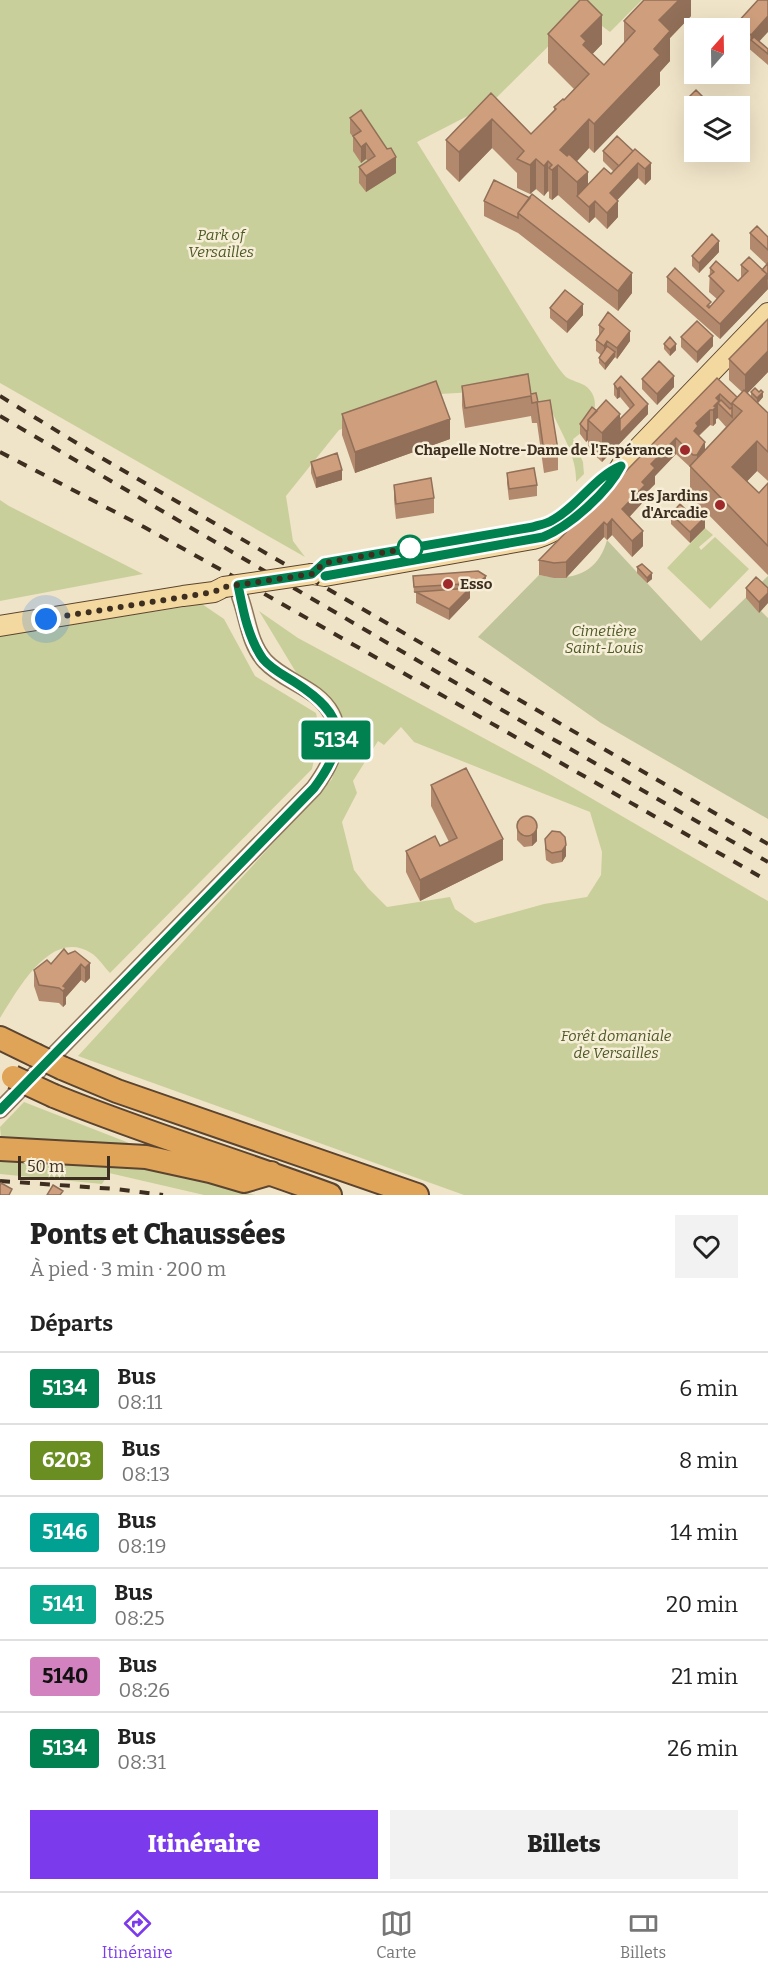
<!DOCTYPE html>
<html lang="fr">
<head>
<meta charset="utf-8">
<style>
  :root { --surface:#fff; --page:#f2f2f2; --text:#222; --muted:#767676; --line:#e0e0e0; --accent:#7c3aed }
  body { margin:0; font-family:Bitter,serif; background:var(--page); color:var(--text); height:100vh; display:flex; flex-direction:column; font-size:22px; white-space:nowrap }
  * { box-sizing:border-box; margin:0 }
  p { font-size:20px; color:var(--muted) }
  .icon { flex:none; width:33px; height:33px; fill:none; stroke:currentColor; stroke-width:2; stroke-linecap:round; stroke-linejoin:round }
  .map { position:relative; height:1195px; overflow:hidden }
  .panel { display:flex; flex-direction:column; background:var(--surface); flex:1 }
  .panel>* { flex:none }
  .badge { padding:0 12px; border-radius:4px; font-size:21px; line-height:39px }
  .needle { width:39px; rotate:20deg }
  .tools { position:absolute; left:684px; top:18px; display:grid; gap:12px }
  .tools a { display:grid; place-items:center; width:66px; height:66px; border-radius:0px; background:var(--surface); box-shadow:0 6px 24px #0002; font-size:30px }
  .scale { position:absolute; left:18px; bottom:15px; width:92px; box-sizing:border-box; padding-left:6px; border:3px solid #3d2e20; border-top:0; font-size:16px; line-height:21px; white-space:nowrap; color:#3d2e20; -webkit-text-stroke:4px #f7eed8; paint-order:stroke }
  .you { position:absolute; width:30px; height:30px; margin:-15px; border:4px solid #fff; border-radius:50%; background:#1a73e8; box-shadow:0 0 0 9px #1a73e833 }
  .map>.badge { position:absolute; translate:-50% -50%; box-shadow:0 0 0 3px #fff }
  h2 { padding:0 30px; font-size:22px; line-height:54px }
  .round { display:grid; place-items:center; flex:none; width:63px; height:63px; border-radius:0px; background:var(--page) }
  .summary { display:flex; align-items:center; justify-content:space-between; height:102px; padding:0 30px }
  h1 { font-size:28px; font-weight:800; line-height:45px }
  .primary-button { display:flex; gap:12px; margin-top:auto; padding:12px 30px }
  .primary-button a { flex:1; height:69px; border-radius:0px; background:var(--accent); color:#fff; font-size:24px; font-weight:800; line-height:69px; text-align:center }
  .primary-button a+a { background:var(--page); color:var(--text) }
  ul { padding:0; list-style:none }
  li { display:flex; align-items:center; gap:18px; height:72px; padding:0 30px; border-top:2px solid var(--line) }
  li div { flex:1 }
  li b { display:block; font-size:22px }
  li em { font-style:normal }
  li .badge { min-width:66px; font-weight:700; text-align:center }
  .tab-bar { display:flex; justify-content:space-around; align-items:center; height:84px; border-top:2px solid var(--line); background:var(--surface); font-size:16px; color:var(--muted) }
  .tab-bar a { display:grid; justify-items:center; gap:3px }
  .tab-bar .selected { color:var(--accent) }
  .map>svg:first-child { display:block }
</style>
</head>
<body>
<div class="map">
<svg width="768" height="1195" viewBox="0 0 768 1195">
  <rect width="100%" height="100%" fill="#f0e4c8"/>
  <path fill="#c9cf9b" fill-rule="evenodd" d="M0,0H642L610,32L583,12L489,105L417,142L549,354C554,361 560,371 566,377C571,381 581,382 587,387C605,403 589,429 573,439L583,462L584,474L576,482C577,458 563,436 553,414H550L529,389L440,394L339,430L286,496L293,541L305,557L0,383Z
    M0,500L9,506L143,574L0,601Z
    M705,528L713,535L699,547L701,550L715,537L749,569L710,609L667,568Z
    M202,604L224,619L255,676L316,713L320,733L312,769L110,973C104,967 98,957 91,953C51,927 17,991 0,1018V636Z
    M259,611L298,638L541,769L768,901V1195H464L78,1056L332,779L341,743L336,711L297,674ZM401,727L414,742L590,812L602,852L601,875L587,897L544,904L475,923L455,909L450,897L387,907L368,888L354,870L342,822L357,793L353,781L378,741L384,745Z
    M24,1102L142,1148L9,1144L1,1137L0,1127Z
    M0,1157L90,1160L165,1171L255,1195H204L109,1173L102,1184L0,1174Z"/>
  <path fill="#bfc49a" d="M607,540L701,641L768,576V603L761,611L768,618V819L601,723L478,637L539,575C571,582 598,574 607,540Z"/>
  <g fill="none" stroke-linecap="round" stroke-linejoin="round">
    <g stroke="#8d765c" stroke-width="18">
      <path id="minor" d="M0,1110L314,788C336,758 351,723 315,695C299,683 279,676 265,661C249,643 248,619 240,597"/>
    </g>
    <g stroke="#5b4430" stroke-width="22">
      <path id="major" d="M312,574L325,576L533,539C563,532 607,494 621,466L768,313
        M0,626L183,596L214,592L224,587"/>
    </g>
    <g stroke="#5b4430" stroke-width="26">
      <path id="highway" d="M0,1038L35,1055
        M62,1068L117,1091L417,1195
        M54,1096C145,1133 238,1161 330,1195
        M0,1149L146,1157L210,1171L244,1181L271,1173"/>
    </g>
    <use href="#minor" stroke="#faf1dc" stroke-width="15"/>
    <use href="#major" stroke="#f3d9a0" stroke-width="20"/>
    <use href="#highway" stroke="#e0a458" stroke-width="22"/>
    <path stroke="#3d2e20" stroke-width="4" stroke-dasharray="10 10" stroke-linecap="butt" d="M0,396L88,450L768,844
      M0,416L502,710L768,862
      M0,452L144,527L254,588L768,881
      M0,1181L116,1189L163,1195"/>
    <g stroke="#5b4430" stroke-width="22" stroke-linecap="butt">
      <path id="major-bridge" d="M224,587L312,574"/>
    </g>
    <g stroke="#5b4430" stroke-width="26" stroke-linecap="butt">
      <path id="highway-bridge" d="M35,1055L62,1068
        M13,1077L54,1096"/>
    </g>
    <use href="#major-bridge" stroke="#f3d9a0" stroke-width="20"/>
    <use href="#highway-bridge" stroke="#e0a458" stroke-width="22"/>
  </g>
  <path fill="#b2896c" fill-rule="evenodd" d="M691,0V16L670,38V61L660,72V85L594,153L589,148L577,161L588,186L611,174L614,172L603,161V151H633L651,179L645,185L638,178L617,200L618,217L607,229L595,217L589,223L558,195L552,200L549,198V192L548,191L544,196L536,189L530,194L517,188V173L492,148L459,182L446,169V140L491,93L531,134L554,110V107L564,100L574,89L548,63V34L602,44L592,54L604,65L624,43V21Z
    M737,23L768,49V65L740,41V28H737Z
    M696,90L694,106V120L693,119V113L688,108V98Z
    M350,118L396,173L366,192L359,183V167L368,161L366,159L361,163L353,151V137L350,133Z
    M494,180L632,293L618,311L518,233L484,216V201Z
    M750,233L768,237V289L720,339L667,292V277L711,306L717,299L709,292L710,268L738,281L741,278V265L762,270L767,265L750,249Z
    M719,252L699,273L692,266V256Z
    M550,308L583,315L567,333L550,318Z
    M768,319V372L747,393L751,397V392L763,397L758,403L768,413V481L757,471L747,481L759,493L768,483V575L690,496V467L676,454L655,476V484L645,494V500L629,517L643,546L632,557L612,535L607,540L604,537L566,578H554L539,575V560L717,378L737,397L742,392L729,380V359ZM718,418L726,427L705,450L699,436L710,425L713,426L716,423V419Z
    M599,325L630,341L617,359L615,357L605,370L599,363V358L601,355L596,351V340L599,335Z
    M681,337L713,346L697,363L681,347Z
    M664,344L676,350L670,356L664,349Z
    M621,376L648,414L602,462L588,449V440L586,442L580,434V424L597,411L620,419L630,409L620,397L617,399L614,395V384Z
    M642,379L674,387L657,405L642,389Z
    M462,386L531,394L538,402L558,450V470L544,473L537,423H532L531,416L465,428L462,406Z
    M342,414L450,439L355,473L342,435Z
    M311,462L342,480L316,488L311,473Z
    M507,473L537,485V496L509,500L507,483Z
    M394,485L434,498V513L396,519L394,500Z
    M671,514L693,517L705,528L690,543L671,524Z
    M637,567L652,579L647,583L637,573Z
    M413,576L486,582L479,588L470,589V598L449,620L416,603V593H414Z
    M746,588H768L759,613L746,598Z
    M431,785L503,860L420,901L406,872V851L440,846L449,842L431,806Z
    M517,821L537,833V841L532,846L524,847L517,840Z
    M552,831L566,856L562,862L552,864L546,860L545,849V839Z
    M90,963V978L85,983L81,980L66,997V1004L63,1007L59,1003L39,1001L34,986V970L51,964Z"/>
  <path fill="#916f58" d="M679,0H691V16L670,38V61L660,72V85L594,153V124L654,49L659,20Z
    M602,15V44L586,61L581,36Z
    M768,16V32L757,44L751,40V51V35Z
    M492,119V148L459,182V152Z
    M589,119V148L566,173L560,150Z
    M366,143V159L361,163V147Z
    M396,157V173L366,192V176Z
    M536,159V189L530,194V165Z
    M548,161V191L544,196V166Z
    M638,163V178L610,208V193Z
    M651,163V179L645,185V169Z
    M558,165V195L552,200V170Z
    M588,172V201L577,196V212V182Z
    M595,201V217L589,223V207Z
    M618,201V217L607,229V213Z
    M719,241V252L699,273V263Z
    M632,273V293L618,311V291Z
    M767,274L768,289L720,339V324Z
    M583,304V315L567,333V322Z
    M630,331V341L617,359V348Z
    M713,336V346L697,363V352Z
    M607,341V352L604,357V346Z
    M676,344V350L670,356V350Z
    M768,351V372L745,396V375Z
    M615,352V357L605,370V364Z
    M674,376V387L657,405V394Z
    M620,387V397L617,399V389Z
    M763,392V397L757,404V398Z
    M720,394V406L718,403V418L716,419V423L713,426V410L716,398Z
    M648,404V414L602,462V433L620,414V433Z
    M710,410V425L698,436L694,431L696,423Z
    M450,419V439L355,473V452Z
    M588,430V440L586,442V431Z
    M676,438V454L655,476V484L645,494V500L622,525V509L642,482L651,464Z
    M757,441V471L732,497V467Z
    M705,442V457L697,470V455Z
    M342,470V480L316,488V478Z
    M705,517V528L690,543V532Z
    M612,519V535L607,540V525Z
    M604,522V537L566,578V562Z
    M643,531V546L632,557V541Z
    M652,573V579L647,583V578Z
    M486,576V582L479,588V583Z
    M470,588V598L449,620V609Z
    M768,593V603L759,613V602Z
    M537,822V841L532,846V835Z
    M503,839V860L420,901V880Z
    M566,845V856L562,862V851Z
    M90,963V978L85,983V968Z
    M81,964V980L66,997V1004L63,1007V986Z"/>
  <path fill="#cf9f7d" stroke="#916f58" stroke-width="1.5" d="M580,0H587L602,15L581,36L586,41L583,45L604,65L635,31L624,21L644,0H679L659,20L670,31L654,49L660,55L594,124L589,119L560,150L567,156L569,154L588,172L577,182L558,165L552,170L549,168L552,165L548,161L544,166L536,159L530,165L517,159L524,151L492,119L459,152L446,140L491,93L531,134L556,109L554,107L563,99L564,100L589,74L548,34Z
    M758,0H768V16L751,35L737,23Z
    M754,37L768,49V54L751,40Z
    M696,90L712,106H694V109H693L695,105L688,98Z
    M361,110L387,149L391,148L396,157L366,176L359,167L375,156L366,143L361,147L353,136L361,131L350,118Z
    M617,136L633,151L619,166L603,151Z
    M635,149L651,163L645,169L638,163L610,193L618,201L607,213L595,201L589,207L577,196L604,168L611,174Z
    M494,180L530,198L518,213V218L484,201Z
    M532,194L632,273L618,291L518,213Z
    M757,226L768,237V250L750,233Z
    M712,234L719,241L699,263L692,256Z
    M749,257L767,274L720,324L667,277L675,268L711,302L707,306L709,308L724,291L709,276L714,272L710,268L716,261L738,281L748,271L741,265Z
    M768,263V278L767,279V274L762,270Z
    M565,290L583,304L567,322L550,308Z
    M608,312L630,331L617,348L607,341L604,346L596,340L604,329L599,325Z
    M768,319V351L745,375L729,359Z
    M697,321L713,336L697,352L681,337Z
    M670,337L676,344L670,350L664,344Z
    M607,346L615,352L605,364L599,358Z
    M659,361L674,376L657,394L642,379Z
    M528,374L531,394L536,393L538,402L550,400L558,450L544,452L537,402L532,403L531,396L465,408L462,386Z
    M621,376L648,404L620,433V419L634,405L620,387L617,389L614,384Z
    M717,378L737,397L732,403V405L720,394L716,398L719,401L714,406L716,407L713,410H710L696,423L698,426L694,431L705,442L697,455H693L676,438L651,464L655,468L642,482L645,485L622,509L643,531L632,541L612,519L607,525L604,522L566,562L554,563L539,560Z
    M436,381L450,419L355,452L342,414Z
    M755,388L759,392L761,390L763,392L757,398L751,392Z
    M744,390L768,413V452L757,441L732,467L759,493L768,483V546L690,466L742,411L732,403Z
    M606,400L620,414L602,433L588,420Z
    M721,400L730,409L732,407V417L718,403Z
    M592,407L597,411L588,420V430L586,431L580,424Z
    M337,453L342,470L316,478L311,462Z
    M534,468L537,485L509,489L507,473Z
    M431,478L434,498L396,504L394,485Z
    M680,504L693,517L699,511L705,517L690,532L671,514Z
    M642,564L652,573L647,578L637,567Z
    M478,571L486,576L479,583L414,587L413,576Z
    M756,577L768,588V593L759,602L746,588Z
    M470,588L449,609L416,592Z
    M466,768L503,839L420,880L406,851L435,836L440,846L457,838L431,785Z
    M517 826a10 10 0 1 1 20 0a10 10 0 1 1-20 0Z
    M552,831L560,832L565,837L566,845L562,851L552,853L546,849L545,839Z
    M64,949L68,954L75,951L90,963L85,968L81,964L63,986L66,988L63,991L59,988L39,985L34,970L47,960L51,964Z
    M1,1183L12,1189L9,1195H0V1186Z
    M53,1185L63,1191L60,1195H47Z"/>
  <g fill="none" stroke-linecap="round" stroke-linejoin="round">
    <g stroke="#fff" stroke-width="14">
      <path id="line" d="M0,1110L314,788C349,741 346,715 296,683C285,676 271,669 263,659C248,638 243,610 238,585L312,574L324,563L533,527C539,525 546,524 551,521C578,507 594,477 621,466C608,492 570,526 543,537L325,576"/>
    </g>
    <use href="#line" stroke="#00814f" stroke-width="9"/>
    <path stroke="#3d2e20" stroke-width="6" stroke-dasharray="0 10.8" d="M46,619L214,592L224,587L312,574L324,563L410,548"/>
  </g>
  <g fill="#9e2a2b" stroke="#f7eed8" stroke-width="2">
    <circle cx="685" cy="450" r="6"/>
    <circle cx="720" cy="505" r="6"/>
    <circle cx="448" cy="584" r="6"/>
  </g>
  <circle fill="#fff" stroke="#00814f" stroke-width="3" cx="410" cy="548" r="12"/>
  <g text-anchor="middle" stroke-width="5" stroke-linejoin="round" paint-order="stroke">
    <g font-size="15" font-style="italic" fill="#4d5a26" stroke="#f7eed8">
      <text x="221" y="240">Park of<tspan x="221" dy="17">Versailles</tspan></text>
      <text x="604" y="636">Cimetière<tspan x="604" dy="17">Saint-Louis</tspan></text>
      <text x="616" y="1041">Forêt domaniale<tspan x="616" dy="17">de Versailles</tspan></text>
    </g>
    <g font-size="15" font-weight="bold" fill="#3d2e20" stroke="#f7eed8" text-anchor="end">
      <text x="673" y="455">Chapelle Notre-Dame de l'Espérance</text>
      <text x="708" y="501">Les Jardins<tspan x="708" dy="17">d'Arcadie</tspan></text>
      <text x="460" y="589" text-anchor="start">Esso</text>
    </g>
  </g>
</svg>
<div class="tools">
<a><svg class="needle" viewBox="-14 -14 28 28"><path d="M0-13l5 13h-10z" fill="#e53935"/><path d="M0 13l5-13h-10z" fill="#767676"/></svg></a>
<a><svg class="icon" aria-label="layers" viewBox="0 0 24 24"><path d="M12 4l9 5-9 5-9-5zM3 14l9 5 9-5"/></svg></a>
</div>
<div class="scale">50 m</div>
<div class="you" style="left:46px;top:619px"></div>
<b class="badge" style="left:336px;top:740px;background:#00814f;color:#fff">5134</b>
</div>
<section class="panel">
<div class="summary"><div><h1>Ponts et Chaussées</h1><p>À pied · 3 min · 200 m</p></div><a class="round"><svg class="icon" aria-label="heart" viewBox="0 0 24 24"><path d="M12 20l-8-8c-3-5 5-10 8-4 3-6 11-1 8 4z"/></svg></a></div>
<h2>Départs</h2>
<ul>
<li><span class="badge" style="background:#00814f;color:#fff">5134</span><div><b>Bus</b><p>08:11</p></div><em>6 min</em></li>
<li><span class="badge" style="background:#6b8e23;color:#fff">6203</span><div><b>Bus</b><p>08:13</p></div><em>8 min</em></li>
<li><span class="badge" style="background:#00a092;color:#fff">5146</span><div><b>Bus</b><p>08:19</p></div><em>14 min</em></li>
<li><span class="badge" style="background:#09a88e;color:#fff">5141</span><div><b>Bus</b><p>08:25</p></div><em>20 min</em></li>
<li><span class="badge" style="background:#d282be;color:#111">5140</span><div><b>Bus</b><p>08:26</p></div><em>21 min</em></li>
<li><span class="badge" style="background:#00814f;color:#fff">5134</span><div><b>Bus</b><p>08:31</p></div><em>26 min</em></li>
</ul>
<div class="primary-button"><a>Itinéraire</a><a>Billets</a></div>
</section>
<nav class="tab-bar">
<a class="selected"><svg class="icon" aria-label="directions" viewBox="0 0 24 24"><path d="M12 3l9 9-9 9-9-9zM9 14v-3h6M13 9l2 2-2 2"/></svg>Itinéraire</a>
<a><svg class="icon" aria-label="map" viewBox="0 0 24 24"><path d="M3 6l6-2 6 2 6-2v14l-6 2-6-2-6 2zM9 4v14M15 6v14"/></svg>Carte</a>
<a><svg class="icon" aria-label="tickets" viewBox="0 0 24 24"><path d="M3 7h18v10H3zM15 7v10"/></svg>Billets</a>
</nav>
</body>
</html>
